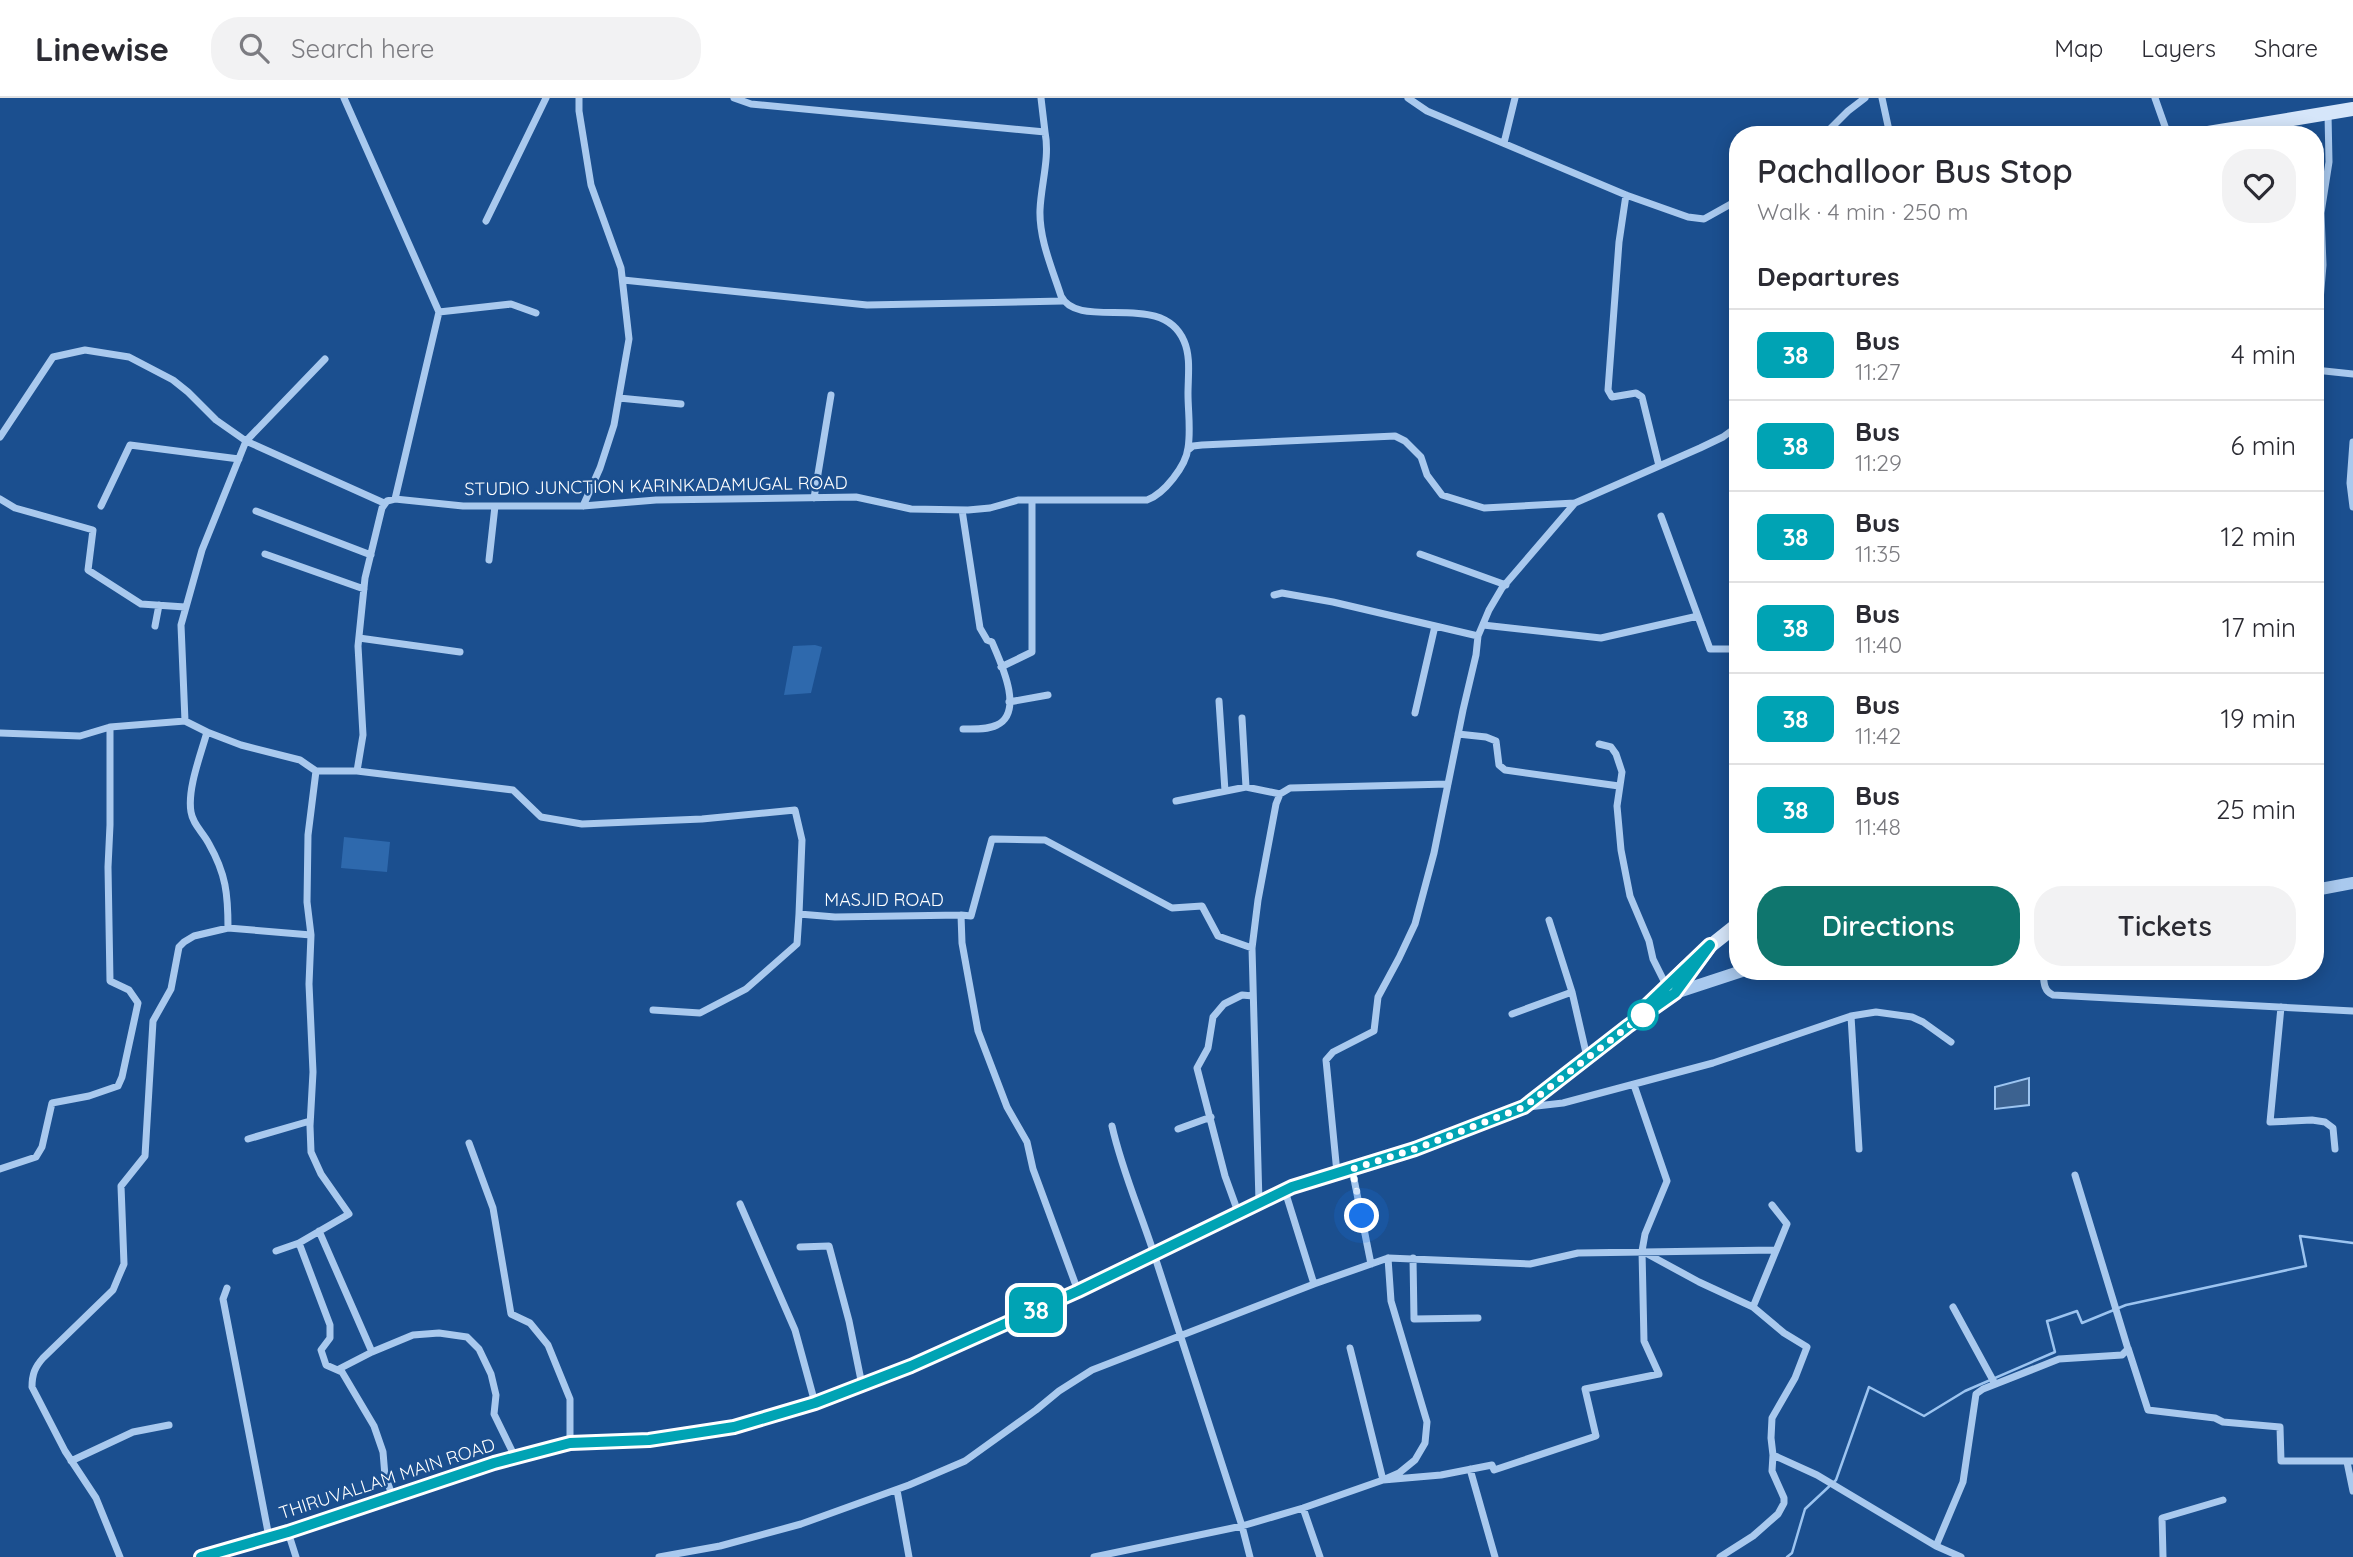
<!DOCTYPE html>
<html lang="en">
<head>
<meta charset="utf-8">
<style>
  :root { --surface:#fff; --page:#f2f2f3; --text:#2b2b33; --muted:#7c7c81; --line:#e1e1e2; --accent:#0f766e }
  body { margin:0; font-family:Quicksand,sans-serif; background:var(--page); color:var(--text); height:100vh; display:flex; flex-direction:column; font-size:26px; white-space:nowrap }
  * { box-sizing:border-box; margin:0 }
  p { font-size:23px; color:var(--muted) }
  .icon { flex:none; width:38px; height:38px; fill:none; stroke:currentColor; stroke-width:2; stroke-linecap:round; stroke-linejoin:round }
  .map { position:relative; flex:1; overflow:hidden }
  .drawer { position:absolute; left:1729px; top:28px; width:595px; height:854px; display:flex; flex-direction:column; background:var(--surface); border-radius:28px; box-shadow:0 4px 18px #0003 }
  .drawer>* { flex:none }
  .badge { padding:0 14px; border-radius:10px; font-size:24px; line-height:46px }
  .you { position:absolute; width:35px; height:35px; margin:-18px; border:5px solid #fff; border-radius:50%; background:#1a73e8; box-shadow:0 0 0 10px #1a73e833 }
  .map>.badge { position:absolute; translate:-50% -50%; box-shadow:0 0 0 4px #fff }
  h2 { padding:0 28px; font-size:26px; line-height:63px }
  .round { display:grid; place-items:center; flex:none; width:74px; height:74px; border-radius:28px; background:var(--page) }
  .head { display:flex; align-items:center; justify-content:space-between; height:119px; padding:0 28px }
  h1 { font-size:33px; font-weight:600; line-height:52px }
  .action { display:flex; gap:14px; margin-top:auto; padding:14px 28px }
  .action a { flex:1; height:80px; border-radius:28px; background:var(--accent); color:#fff; font-size:28px; font-weight:600; line-height:80px; text-align:center }
  .action a+a { background:var(--page); color:var(--text) }
  ul { padding:0; list-style:none }
  li { display:flex; align-items:center; gap:21px; height:91px; padding:0 28px; border-top:2px solid var(--line) }
  li div { flex:1 }
  li b { display:block; font-size:26px }
  li em { font-style:normal }
  li .badge { min-width:77px; font-weight:700; text-align:center }
  header { display:flex; align-items:center; gap:42px; box-sizing:border-box; height:98px; padding:0 35px; background:var(--surface); border-bottom:2px solid var(--line) }
  header strong { font-size:33px }
  nav { display:flex; gap:38px; margin-inline-start:auto; font-size:24px }
  .search { width:490px; height:63px; background:var(--page); display:flex; align-items:center; gap:18px; box-sizing:border-box; padding:0 24px; border-radius:28px; color:var(--muted); font-size:26px }
  .map>svg:first-child { display:block }
</style>
</head>
<body>
<header>
<strong>Linewise</strong>
<div class="search"><svg class="icon" aria-label="search" viewBox="0 0 24 24"><circle cx="10" cy="10" r="6"/><path d="M15 15l6 6"/></svg>Search here</div>
<nav><a>Map</a><a>Layers</a><a>Share</a></nav>
</header>
<div class="map">
<svg width="2353" height="1459" viewBox="0 0 2353 1459">
  <rect width="100%" height="100%" fill="#1b4f8f"/>
  <path fill="#2e69ad" d="M815,547L822,549L811,595L784,597L793,548Z
    M344,739L390,744L387,774L341,770Z"/>
  <path fill="#3c6290" stroke="#9cc4f0" stroke-width="2" d="M2029,980V1007L1995,1011V989Z"/>
  <g fill="none" stroke-linecap="round" stroke-linejoin="round">
    <path stroke="#9cc4f0" stroke-width="2.5" d="M1787,1459L1792,1455L1805,1411L1836,1382L1869,1289L1924,1318L1965,1293L2055,1254L2047,1223L2051,1222L2077,1213L2082,1225L2126,1207L2306,1168L2300,1138L2353,1145"/>
    <path stroke="#a9c9ee" stroke-width="7" d="M344,0L439,214L395,401
      M579,0V13L591,87L621,170L629,241L614,327L600,370L583,408
      M1041,0L1045,34
      M1408,0L1427,13L1626,97L1688,119L1704,121L1738,102
      M1882,0L1890,37
      M2155,0L2168,37
      M1824,37L1848,13L1865,0
      M1504,45L1515,0
      M1626,97L1619,144L1608,292L1612,299L1636,295L1642,299L1659,368
      M486,123L546,0
      M623,182L867,207L1063,203
      M439,214L511,206L536,215
      M2315,262L2323,167L2321,115L2329,64L2328,16
      M2315,272L2353,276
      M619,300L681,306
      M0,339L53,259L85,252L129,259L173,282L188,294L216,322L246,343L384,405
      M2353,344L2350,385L2353,409
      M1188,352L1193,348L1202,347L1395,338L1405,343L1421,359L1427,377L1442,397L1484,410L1575,405L1700,350L1723,339L1738,328
      M814,400L831,297
      M0,401L15,410L93,432L88,472L141,506L185,509
      M101,408L130,347L239,361
      M962,412L980,530L987,542L992,544C1000,563 1025,614 997,627C987,632 974,631 963,631
      M256,413L371,457
      M1661,418L1710,551H1738
      M265,456L364,491
      M1420,456L1506,487
      M489,462L495,408
      M1274,497L1282,495L1333,504L1478,538
      M1483,527L1601,540L1698,518
      M155,528L159,507
      M359,540L460,554
      M1001,569L1032,554V402
      M1219,603L1225,693
      M1009,604L1048,597
      M1415,615L1435,528
      M1242,620L1246,689
      M185,623L181,527L202,452L246,343L325,261
      M0,635L80,638L110,629L185,623L207,634
      M1458,636L1486,639L1496,643L1499,667L1505,672L1619,688
      M1599,646L1611,649L1616,656L1622,674L1617,708L1621,752L1630,798L1649,843L1653,861L1666,887
      M357,673L513,692L541,719L582,726L702,721L795,712L802,742L799,816L835,819L961,817L962,845L978,933L1007,1009L1027,1044L1033,1071L1078,1193
      M1176,703L1246,689L1280,696
      M961,817L971,818L992,741L1045,742L1172,810L1202,808L1218,838L1252,850
      M1549,822L1572,894L1587,959
      M228,830C228,796 226,776 209,746C203,734 193,727 191,714C187,691 201,656 207,634L241,647L300,662L316,673
      M2043,873C2044,883 2043,893 2053,897L2353,913
      M2281,909L2270,1024L2312,1022L2325,1024L2333,1030L2335,1051
      M653,912L700,915L746,891L797,846L799,816
      M1512,916L1572,894
      M1851,918L1859,1051
      M1634,987L1667,1083L1645,1136L1642,1153L1699,1184L1753,1209L1784,1235L1807,1249L1795,1280L1772,1320L1771,1340L1773,1357L1772,1373L1784,1400V1405L1778,1416L1753,1438L1720,1459
      M1528,1009L1563,1005L1713,965L1851,918L1876,914L1912,919L1923,924L1951,944
      M1112,1028C1122,1073 1141,1115 1155,1159C1184,1249 1213,1339 1242,1428L1250,1459
      M1178,1031L1211,1019
      M248,1041L310,1023
      M469,1045L493,1110L511,1216L530,1225L548,1247L570,1301V1345
      M0,1071L36,1059L42,1049L52,1005L89,998L118,988L122,979L138,905L129,892L110,883L108,769L110,727V629
      M1352,1071L1371,1166
      M1337,1075L1326,962L1333,954L1374,933L1378,899L1399,860L1415,826L1434,755L1463,612L1476,557L1478,538L1489,512L1502,490L1575,405
      M1285,1093L1314,1186
      M1259,1104L1252,850L1258,802L1276,706L1280,696L1290,690L1448,686
      M740,1106L795,1232L815,1305
      M1238,1114L1225,1078L1197,970L1208,950L1213,919L1224,906L1242,897L1253,898
      M319,1133L372,1254
      M299,1145L330,1227V1240L321,1252L326,1267L342,1274L374,1328L383,1354L385,1378L393,1399
      M800,1149L829,1148L849,1223L862,1287
      M276,1153L299,1145L349,1116L321,1076L311,1054L310,1028L313,974L309,886L311,837L307,804L308,737L316,673H357L363,637L358,548L365,480L382,410L387,403L395,401L463,408H583L656,402L856,399L911,411L968,412L990,410L1018,402H1147C1164,396 1186,368 1188,350C1191,332 1188,313 1188,296C1188,278 1191,259 1184,243C1162,191 1079,234 1061,198C1052,170 1039,141 1040,112C1041,86 1050,60 1045,34L751,6L734,0
      M1413,1160L1414,1221L1478,1220
      M227,1190L223,1201L269,1439
      M1753,1209L1787,1126L1772,1107
      M1953,1209L1995,1286
      M1350,1250L1383,1382L1441,1377L1492,1367L1494,1372L1596,1338L1585,1291L1659,1276L1644,1243L1642,1153
      M2128,1250L2148,1312L2215,1320L2223,1324L2280,1329L2281,1363H2353
      M339,1271L372,1254L413,1237L439,1235L467,1239L479,1251L491,1276L496,1297L494,1316L515,1359
      M1773,1357L1817,1377L1936,1448L1961,1459
      M71,1363L133,1334L169,1327
      M2347,1364L2353,1393
      M1470,1371L1495,1459
      M897,1392L909,1459
      M1303,1410L1320,1459
      M288,1434L296,1459
      M1936,1448L1963,1384L1976,1296L1983,1291L2059,1261L2122,1257L2128,1251L2075,1077
      M120,1459L96,1400L65,1353L32,1289C32,1276 35,1269 43,1260L113,1192L118,1180L124,1166L121,1088L145,1058L153,923L171,891L179,849L184,844L194,838L228,830L311,837
      M659,1459L720,1448L801,1426L909,1387L965,1363L1036,1312L1059,1293L1092,1272L1314,1186L1388,1160
      M1094,1459L1242,1428L1303,1410L1383,1382L1399,1375L1415,1362L1425,1345L1427,1324L1391,1203L1388,1160L1530,1166L1578,1155L1775,1152
      M2163,1459L2162,1420L2223,1402"/>
    <path stroke="#a9c9ee" stroke-width="12" d="M2315,792L2353,785
      M1675,895L1742,873"/>
    <path stroke="#d6e6fa" stroke-width="14" d="M2196,37L2353,11
      M1704,853L1738,826
      M1648,907L1686,869
      M201,1459L288,1434L494,1365L570,1345L649,1342L734,1329L824,1302L911,1268L1078,1193L1292,1089L1415,1051L1524,1009L1628,928L1675,895L1711,847"/>
  </g>
  <g fill="none" stroke-linecap="round" stroke-linejoin="round">
    <g stroke="#fff" stroke-width="16">
      <path id="line" d="M201,1459L288,1434L494,1365L570,1345L649,1342L734,1329L815,1305L911,1268L1078,1193L1292,1089L1415,1051L1524,1009L1628,928L1675,895L1710,847L1640,914"/>
    </g>
    <use href="#line" stroke="#00a3b4" stroke-width="10"/>
    <path stroke="#fff" stroke-width="7" stroke-dasharray="0 12.6" d="M1362,1118L1352,1071L1415,1051L1524,1009L1643,917"/>
  </g>
  <circle fill="#fff" stroke="#00a3b4" stroke-width="3.5" cx="1643" cy="917" r="14"/>
  <g text-anchor="middle" stroke-width="5" stroke-linejoin="round" paint-order="stroke">
    <g font-size="18" fill="#fff" stroke="#1b4f8f">
      <text transform="translate(656 388) rotate(-1)" y="6">STUDIO JUNCTION KARINKADAMUGAL ROAD</text>
      <text x="884" y="808">MASJID ROAD</text>
      <text transform="translate(387 1381) rotate(-18)" y="6">THIRUVALLAM MAIN ROAD</text>
    </g>
  </g>
</svg>
<div class="you" style="left:1362px;top:1118px"></div>
<b class="badge" style="left:1036px;top:1212px;background:#00a3b4;color:#fff">38</b>
<section class="drawer">
<div class="head"><div><h1>Pachalloor Bus Stop</h1><p>Walk · 4 min · 250 m</p></div><a class="round"><svg class="icon" aria-label="heart" viewBox="0 0 24 24"><path d="M12 20l-8-8c-3-5 5-10 8-4 3-6 11-1 8 4z"/></svg></a></div>
<h2>Departures</h2>
<ul>
<li><span class="badge" style="background:#00a3b4;color:#fff">38</span><div><b>Bus</b><p>11:27</p></div><em>4 min</em></li>
<li><span class="badge" style="background:#00a3b4;color:#fff">38</span><div><b>Bus</b><p>11:29</p></div><em>6 min</em></li>
<li><span class="badge" style="background:#00a3b4;color:#fff">38</span><div><b>Bus</b><p>11:35</p></div><em>12 min</em></li>
<li><span class="badge" style="background:#00a3b4;color:#fff">38</span><div><b>Bus</b><p>11:40</p></div><em>17 min</em></li>
<li><span class="badge" style="background:#00a3b4;color:#fff">38</span><div><b>Bus</b><p>11:42</p></div><em>19 min</em></li>
<li><span class="badge" style="background:#00a3b4;color:#fff">38</span><div><b>Bus</b><p>11:48</p></div><em>25 min</em></li>
</ul>
<div class="action"><a>Directions</a><a>Tickets</a></div>
</section>
</div>
</body>
</html>
